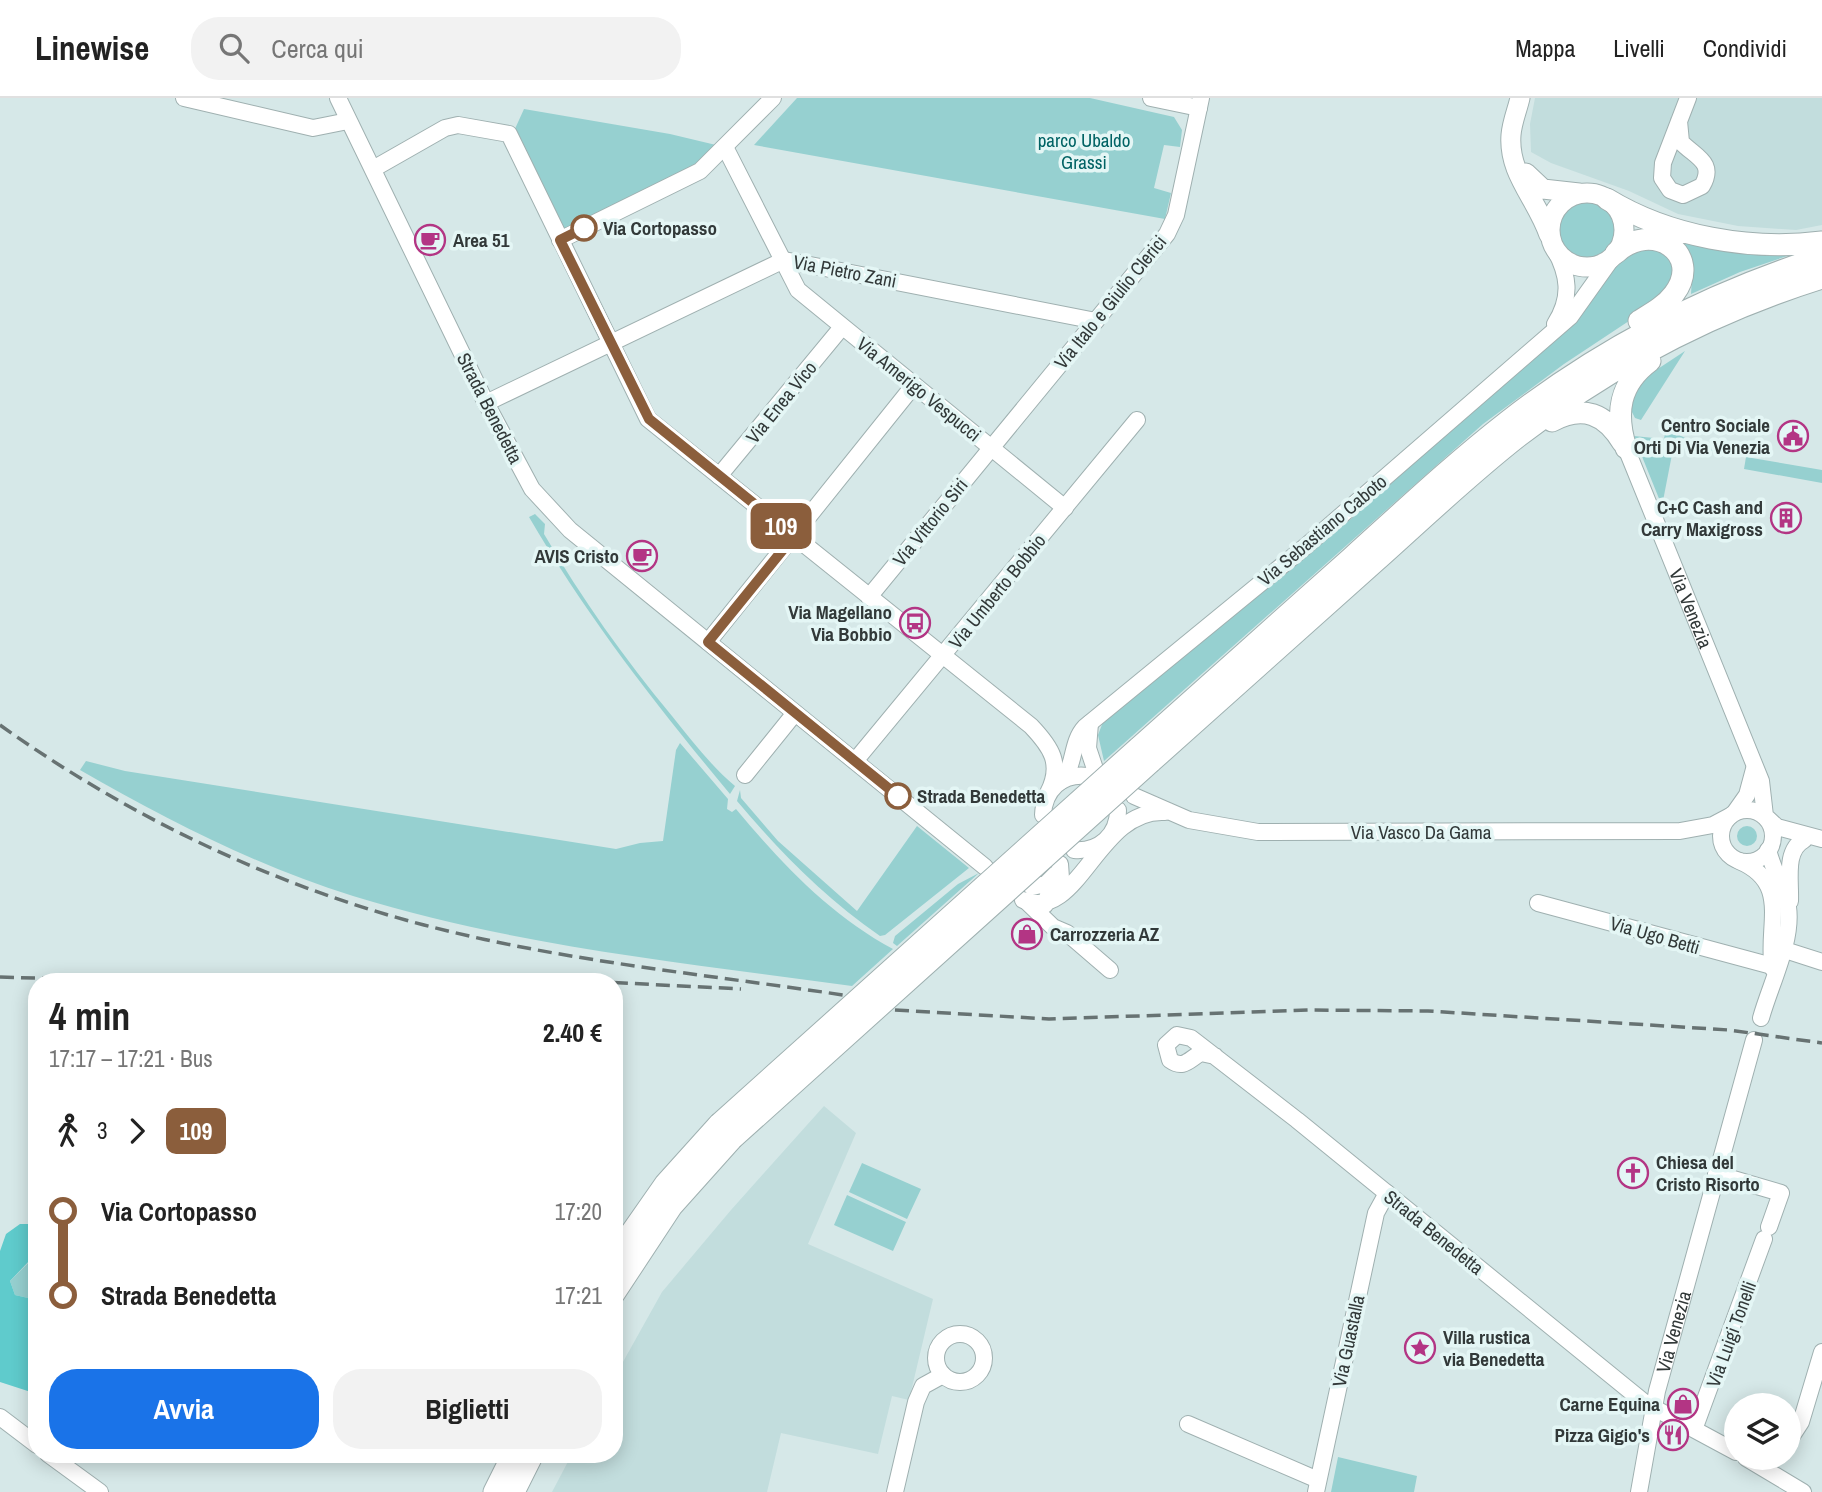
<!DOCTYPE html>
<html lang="it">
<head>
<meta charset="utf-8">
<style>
  :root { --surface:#fff; --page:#f2f2f2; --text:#222; --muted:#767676; --line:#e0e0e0; --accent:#1a73e8 }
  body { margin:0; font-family:"Archivo Narrow",sans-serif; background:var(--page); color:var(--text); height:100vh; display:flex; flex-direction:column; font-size:26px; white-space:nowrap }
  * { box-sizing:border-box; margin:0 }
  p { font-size:23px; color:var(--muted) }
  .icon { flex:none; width:38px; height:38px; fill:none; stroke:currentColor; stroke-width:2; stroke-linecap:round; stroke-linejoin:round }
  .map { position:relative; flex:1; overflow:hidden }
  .drawer { position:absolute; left:28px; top:875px; width:595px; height:490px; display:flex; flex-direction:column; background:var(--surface); border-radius:28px; box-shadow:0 4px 18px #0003 }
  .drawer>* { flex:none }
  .badge { padding:0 14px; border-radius:10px; font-size:24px; line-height:46px }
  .fabs { position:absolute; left:1724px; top:1295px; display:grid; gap:14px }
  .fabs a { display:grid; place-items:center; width:77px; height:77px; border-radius:50%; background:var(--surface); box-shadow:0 4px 18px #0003; font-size:35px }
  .map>.badge { position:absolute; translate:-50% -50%; box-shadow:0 0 0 4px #fff }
  .legs { display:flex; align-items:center; gap:10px; height:77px; padding:0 21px; font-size:23px }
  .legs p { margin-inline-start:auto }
  .headline { display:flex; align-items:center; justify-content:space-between; height:119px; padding:0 21px }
  h1 { font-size:38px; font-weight:700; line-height:52px }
  .action { display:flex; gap:14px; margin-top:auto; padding:14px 21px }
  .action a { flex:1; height:80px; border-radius:28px; background:var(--accent); color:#fff; font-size:28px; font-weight:700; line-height:80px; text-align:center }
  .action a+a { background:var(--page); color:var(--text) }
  ul { padding:0 21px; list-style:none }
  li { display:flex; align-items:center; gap:24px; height:84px; font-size:26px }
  li i { display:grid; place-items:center; width:10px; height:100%; margin:0 9px; background:currentColor }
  li i::after { content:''; width:18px; height:18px; margin:-9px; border:5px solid; border-radius:50%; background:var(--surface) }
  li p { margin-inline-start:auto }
  li:first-child i { background:linear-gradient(#0000 50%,currentColor 0) }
  li:last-child i { background:linear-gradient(currentColor 50%,#0000 0) }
  header { display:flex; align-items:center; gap:42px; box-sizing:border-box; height:98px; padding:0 35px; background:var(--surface); border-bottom:2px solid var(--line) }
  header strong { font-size:33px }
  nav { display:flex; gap:38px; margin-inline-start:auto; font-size:24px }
  .search { width:490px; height:63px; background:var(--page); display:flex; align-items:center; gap:18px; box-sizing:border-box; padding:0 24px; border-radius:28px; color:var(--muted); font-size:26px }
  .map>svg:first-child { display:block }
</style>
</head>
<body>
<header>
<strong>Linewise</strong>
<div class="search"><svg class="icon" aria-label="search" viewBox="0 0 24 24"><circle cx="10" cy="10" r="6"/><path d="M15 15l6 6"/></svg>Cerca qui</div>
<nav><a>Mappa</a><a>Livelli</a><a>Condividi</a></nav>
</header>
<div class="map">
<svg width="1822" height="1394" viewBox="0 0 1822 1394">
  <rect width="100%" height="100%" fill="#d6e8e8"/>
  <path fill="#c2dddd" d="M1535,0H1822V127L1796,132L1738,128L1678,116L1629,93L1551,65L1531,54L1530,26Z
    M824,1008L856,1035L808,1146L933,1201L909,1302L892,1298L878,1356L781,1335L767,1394H552L572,1356H614V1280L662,1194L731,1112Z"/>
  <path fill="#96d0d0" d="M797,0H1090L1174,19L1182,32L1180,49L1164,47L1154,90L1171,95L1165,121L754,47Z
    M524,11L670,36L716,47L699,70L563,136L514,33Z
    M1557 132a29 29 0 1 1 58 0a29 29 0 1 1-58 0Z
    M1678,141L1790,157L1740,174L1691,196L1692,179Z
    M1635,148L1670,155L1675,185L1638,217L1564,266L1483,326L1104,663L1098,637L1103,624L1352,420L1567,230L1598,185Z
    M1685,253L1641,322L1635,320L1628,306L1635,286Z
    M1665,335L1681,338L1714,353L1674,346L1662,408L1639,351L1647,352L1648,345L1636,343L1634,338L1664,341Z
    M1746,359L1822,372V385L1744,371Z
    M535,416L545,426L544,436C582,501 624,560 672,618C692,643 713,670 735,688L730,696C656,607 587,519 529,419Z
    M680,645L728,701L727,711L732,714L736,711C782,766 830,817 893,851L852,888C685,865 514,848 353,798C257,768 167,722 80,672L86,663L125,673L616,751L640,745L663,743L676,652Z
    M740,692L741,700L778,743L857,813L917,728L969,770L885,837L880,838C824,799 781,755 737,703Z
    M1737 738a10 10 0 1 1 20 0a10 10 0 1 1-20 0Z
    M979,775L897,848L893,845L895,838L958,786Z
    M862,1065L921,1091L907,1121L849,1094Z
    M847,1097L906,1124L893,1153L834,1127Z
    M33,1160L37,1161V1202L15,1197L10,1183Z
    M1338,1359L1417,1378L1414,1394H1331Z"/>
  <path fill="#5fcbcc" d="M20,1126H37V1161L32,1160L10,1183L15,1197L37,1202V1296L0,1284V1153L6,1136Z"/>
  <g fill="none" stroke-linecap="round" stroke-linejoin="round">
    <g stroke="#9fb0b0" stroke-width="18">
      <g id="minor">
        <path d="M184,0L313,30L348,23"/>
        <path d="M338,0L486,305L532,391L570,432L985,769"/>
        <path d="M1151,0L1199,10"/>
        <path d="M1679,23L1681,44C1695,59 1716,64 1702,88L1683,97L1670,92L1662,80L1663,65L1688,0"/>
        <path d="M725,49L798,192L1065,410"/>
        <path d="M373,71L445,30L458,27L509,36L648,321L1031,628C1051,649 1063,666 1048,695"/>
        <path d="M560,142L700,73L773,0"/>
        <path d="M1554,150C1569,177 1572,199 1555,226"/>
        <path d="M486,305L784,162L1096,223"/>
        <path id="s1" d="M1626,350L1761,683L1765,718L1777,729L1822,741"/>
        <path d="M719,378L842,229"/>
        <path d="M869,499L1167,136L1176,117L1201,0"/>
        <path d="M708,544L914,287"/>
        <path d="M1090,625L1088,650L1095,671"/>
        <path d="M855,663L1137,322"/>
        <path d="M745,677L795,615"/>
        <path d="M1060,684C1076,669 1070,645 1085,629L1306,448L1570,219L1612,160"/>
        <path d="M1134,698L1189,722L1258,734L1680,733L1713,727L1730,718"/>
        <circle cx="1747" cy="738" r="26"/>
        <path d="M1735,714L1747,697L1754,671"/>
        <path d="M1043,717C1044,692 1062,675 1087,678"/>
        <path d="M1074,752C1099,754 1118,737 1118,712"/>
        <path d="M1739,763C1792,785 1765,830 1773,871"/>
        <path d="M1032,789L1046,786L1056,776"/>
        <path d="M1023,802C1079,826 1097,710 1165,714"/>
        <path d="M1026,803L1053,829L1067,835L1110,872"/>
        <path d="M1790,803C1791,784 1784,752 1804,742"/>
        <path d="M1538,805L1772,868"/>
        <path d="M1045,807L1048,797L1061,780L1060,766"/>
        <path d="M1780,841L1788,853L1822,864"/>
        <path d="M1761,920C1770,887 1793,843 1788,809C1784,790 1773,772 1768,752"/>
        <path d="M1215,958L1201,955C1189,961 1184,972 1170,962L1166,947L1177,937L1191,940L1297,1022L1645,1305L1736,1354"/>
        <path d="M1716,1076L1781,1095L1769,1129"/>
        <circle cx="960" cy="1260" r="24"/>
        <path d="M0,1319L37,1347"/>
        <path d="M1188,1326L1318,1382"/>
        <path d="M1695,1329L1764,1141"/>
        <path d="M1788,1344L1801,1324L1822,1254"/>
        <path d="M48,1356L100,1394"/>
        <path d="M1746,1360L1803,1394"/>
        <path d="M895,1394L916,1304L923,1288L943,1277"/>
        <path d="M1316,1394L1376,1115L1387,1095"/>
        <path id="s2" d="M1639,1394L1657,1293L1754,942"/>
      </g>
    </g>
    <g stroke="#9fb0b0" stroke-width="21">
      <path id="major" d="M1520,0C1517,13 1512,24 1511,37C1508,76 1537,101 1549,137
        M1526,75L1543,91L1579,95
        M1550 132a37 37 0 1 1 74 0a37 37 0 1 1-74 0Z"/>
    </g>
    <g stroke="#9fb0b0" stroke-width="23">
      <path id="highway" d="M1607,101C1669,139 1751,153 1822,144
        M1616,155C1652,121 1704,156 1674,196C1665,208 1652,215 1639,223
        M1552,323C1583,306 1606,316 1623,345
        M1626,350C1615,315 1619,286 1650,263
        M1138,650C1209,586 1281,523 1352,459C1403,413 1454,365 1508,323C1602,250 1709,195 1822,159
        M1151,664C1226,597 1301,530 1376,463C1423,421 1469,377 1519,338C1610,268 1713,214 1822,180
        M614,1159L665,1086L719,1026
        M614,1196L672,1108L732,1041
        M494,1394L513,1356
        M514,1394L533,1356"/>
    </g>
    <use href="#minor" stroke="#fff" stroke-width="16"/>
    <use href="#major" stroke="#fff" stroke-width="19"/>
    <use href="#highway" stroke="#fff" stroke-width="21"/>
    <path stroke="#677272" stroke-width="3.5" stroke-dasharray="14 7" stroke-linecap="butt" d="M0,627C129,719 272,787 424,827C561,863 703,876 843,897
      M0,879L166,884
      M341,884L564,882L741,891
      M895,912L1049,921L1311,912L1428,913L1729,932L1822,945"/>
    <g stroke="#9fb0b0" stroke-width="23" stroke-linecap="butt">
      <path id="highway-bridge" d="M719,1026L1138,650
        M732,1041L1151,664"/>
    </g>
    <use href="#highway-bridge" stroke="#fff" stroke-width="21"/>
  </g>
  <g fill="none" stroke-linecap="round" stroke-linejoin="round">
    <g stroke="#fff" stroke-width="16">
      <path id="line-1" d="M584,130L560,142L649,321L794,438L708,544L898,698"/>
    </g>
    <use href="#line-1" stroke="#8b5e3c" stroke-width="10"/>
  </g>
  <defs>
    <g id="cafe-ring" transform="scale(1.575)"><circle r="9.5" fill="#e4f6f5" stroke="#b33584" stroke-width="1.5"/><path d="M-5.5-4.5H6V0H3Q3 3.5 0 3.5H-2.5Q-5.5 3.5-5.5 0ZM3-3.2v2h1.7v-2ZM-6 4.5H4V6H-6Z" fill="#b33584"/></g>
    <g id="civic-ring" transform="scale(1.575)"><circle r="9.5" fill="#e4f6f5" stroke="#b33584" stroke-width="1.5"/><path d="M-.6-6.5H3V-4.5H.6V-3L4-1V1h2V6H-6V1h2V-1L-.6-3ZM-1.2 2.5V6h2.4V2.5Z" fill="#b33584"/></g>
    <g id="building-ring" transform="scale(1.575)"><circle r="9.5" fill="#e4f6f5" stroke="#b33584" stroke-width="1.5"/><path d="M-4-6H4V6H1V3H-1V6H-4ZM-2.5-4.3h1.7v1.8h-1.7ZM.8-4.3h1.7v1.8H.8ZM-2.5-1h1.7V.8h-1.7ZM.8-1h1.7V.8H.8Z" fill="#b33584"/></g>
    <g id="bus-ring" transform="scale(1.575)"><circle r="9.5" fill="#e4f6f5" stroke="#b33584" stroke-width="1.5"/><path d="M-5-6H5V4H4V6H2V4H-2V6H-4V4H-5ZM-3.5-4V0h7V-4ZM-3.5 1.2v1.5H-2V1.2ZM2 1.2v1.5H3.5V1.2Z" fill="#b33584"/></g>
    <g id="shop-ring" transform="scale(1.575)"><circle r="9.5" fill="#e4f6f5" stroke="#b33584" stroke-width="1.5"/><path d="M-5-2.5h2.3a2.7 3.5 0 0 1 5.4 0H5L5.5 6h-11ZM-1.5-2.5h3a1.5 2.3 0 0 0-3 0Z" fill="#b33584"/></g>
    <g id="church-ring" transform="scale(1.575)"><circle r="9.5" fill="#e4f6f5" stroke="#b33584" stroke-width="1.5"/><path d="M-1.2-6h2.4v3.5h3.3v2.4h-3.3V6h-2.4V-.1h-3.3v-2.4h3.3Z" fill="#b33584"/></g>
    <g id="sight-ring" transform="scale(1.575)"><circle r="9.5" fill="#e4f6f5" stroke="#b33584" stroke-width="1.5"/><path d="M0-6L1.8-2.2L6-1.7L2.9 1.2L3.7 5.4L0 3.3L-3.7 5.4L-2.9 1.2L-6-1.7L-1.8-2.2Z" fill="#b33584"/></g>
    <g id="restaurant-ring" transform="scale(1.575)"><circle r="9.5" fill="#e4f6f5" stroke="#b33584" stroke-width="1.5"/><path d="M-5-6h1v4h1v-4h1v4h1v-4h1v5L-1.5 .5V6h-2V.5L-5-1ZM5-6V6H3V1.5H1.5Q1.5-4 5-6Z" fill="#b33584"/></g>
  </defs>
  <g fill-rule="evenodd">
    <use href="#cafe-ring" x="430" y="142"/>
    <use href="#civic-ring" x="1793" y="338"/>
    <use href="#building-ring" x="1786" y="420"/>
    <use href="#cafe-ring" x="642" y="458"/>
    <use href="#bus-ring" x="915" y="525"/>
    <use href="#shop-ring" x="1027" y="836"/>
    <use href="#church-ring" x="1633" y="1075"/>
    <use href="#sight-ring" x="1420" y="1250"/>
    <use href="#shop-ring" x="1683" y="1306"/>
    <use href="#restaurant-ring" x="1673" y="1337"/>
  </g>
  <g fill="#fff" stroke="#8b5e3c" stroke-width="3.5">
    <circle cx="584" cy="130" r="12"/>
    <circle cx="898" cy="698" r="12"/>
  </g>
  <g text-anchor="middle" stroke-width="7" stroke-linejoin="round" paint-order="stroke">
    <g font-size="19" fill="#006364" stroke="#e4f6f5">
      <text x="1084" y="49">parco Ubaldo<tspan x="1084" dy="22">Grassi</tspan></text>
    </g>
    <g font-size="19" font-weight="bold" fill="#323939" stroke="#e4f6f5" text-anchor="start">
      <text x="603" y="137">Via Cortopasso</text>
      <text x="917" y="705">Strada Benedetta</text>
    </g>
    <g font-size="19" font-weight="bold" fill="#323939" stroke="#e4f6f5" text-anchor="end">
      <text x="453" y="149" text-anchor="start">Area 51</text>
      <text x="1770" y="334">Centro Sociale<tspan x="1770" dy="22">Orti Di Via Venezia</tspan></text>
      <text x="1763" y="416">C+C Cash and<tspan x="1763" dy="22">Carry Maxigross</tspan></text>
      <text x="619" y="465">AVIS Cristo</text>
      <text x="892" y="521">Via Magellano<tspan x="892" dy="22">Via Bobbio</tspan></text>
      <text x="1050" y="843" text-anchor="start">Carrozzeria AZ</text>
      <text x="1656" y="1071" text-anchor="start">Chiesa del<tspan x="1656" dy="22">Cristo Risorto</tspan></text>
      <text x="1443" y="1246" text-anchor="start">Villa rustica<tspan x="1443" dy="22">via Benedetta</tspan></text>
      <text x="1660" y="1313">Carne Equina</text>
      <text x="1650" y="1344">Pizza Gigio's</text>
    </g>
    <g font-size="19" fill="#323939" stroke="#e4f6f5">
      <text transform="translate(845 173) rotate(11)" y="7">Via Pietro Zani</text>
      <text transform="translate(1110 204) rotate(-51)" y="7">Via Italo e Giulio Clerici</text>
      <text transform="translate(919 291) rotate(39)" y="7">Via Amerigo Vespucci</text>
      <text transform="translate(781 304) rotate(-51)" y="7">Via Enea Vico</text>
      <text transform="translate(490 310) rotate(63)" y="7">Strada Benedetta</text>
      <text transform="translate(930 424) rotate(-51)" y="7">Via Vittorio Siri</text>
      <text transform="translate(1322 432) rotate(-40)" y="7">Via Sebastiano Caboto</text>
      <text transform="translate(997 493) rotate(-51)" y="7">Via Umberto Bobbio</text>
      <text dy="7" stroke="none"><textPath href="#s1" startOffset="173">Via Venezia</textPath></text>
      <text x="1421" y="741">Via Vasco Da Gama</text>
      <text transform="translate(1655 837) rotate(16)" y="7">Via Ugo Betti</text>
      <text transform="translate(1434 1134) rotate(39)" y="7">Strada Benedetta</text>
      <text dy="7" stroke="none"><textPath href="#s2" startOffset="164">Via Venezia</textPath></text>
      <text transform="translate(1731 1236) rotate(-70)" y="7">Via Luigi Tonelli</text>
      <text transform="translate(1348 1243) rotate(-78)" y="7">Via Guastalla</text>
    </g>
  </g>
</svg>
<div class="fabs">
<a><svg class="icon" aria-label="layers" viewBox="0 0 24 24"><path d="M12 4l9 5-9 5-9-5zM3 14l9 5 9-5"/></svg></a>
</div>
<b class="badge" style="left:781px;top:428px;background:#8b5e3c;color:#fff">109</b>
<section class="drawer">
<div class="headline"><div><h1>4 min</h1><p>17:17 – 17:21 · Bus</p></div><b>2.40 €</b></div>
<div class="legs"><svg class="icon" aria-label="walk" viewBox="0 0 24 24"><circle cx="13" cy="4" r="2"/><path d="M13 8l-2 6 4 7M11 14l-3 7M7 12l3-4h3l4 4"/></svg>3<svg class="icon" aria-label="forward" viewBox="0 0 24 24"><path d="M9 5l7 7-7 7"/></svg><b class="badge" style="background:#8b5e3c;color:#fff">109</b></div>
<ul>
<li><i style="color:#8b5e3c"></i><b>Via Cortopasso</b><p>17:20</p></li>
<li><i style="color:#8b5e3c"></i><b>Strada Benedetta</b><p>17:21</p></li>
</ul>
<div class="action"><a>Avvia</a><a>Biglietti</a></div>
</section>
</div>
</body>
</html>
